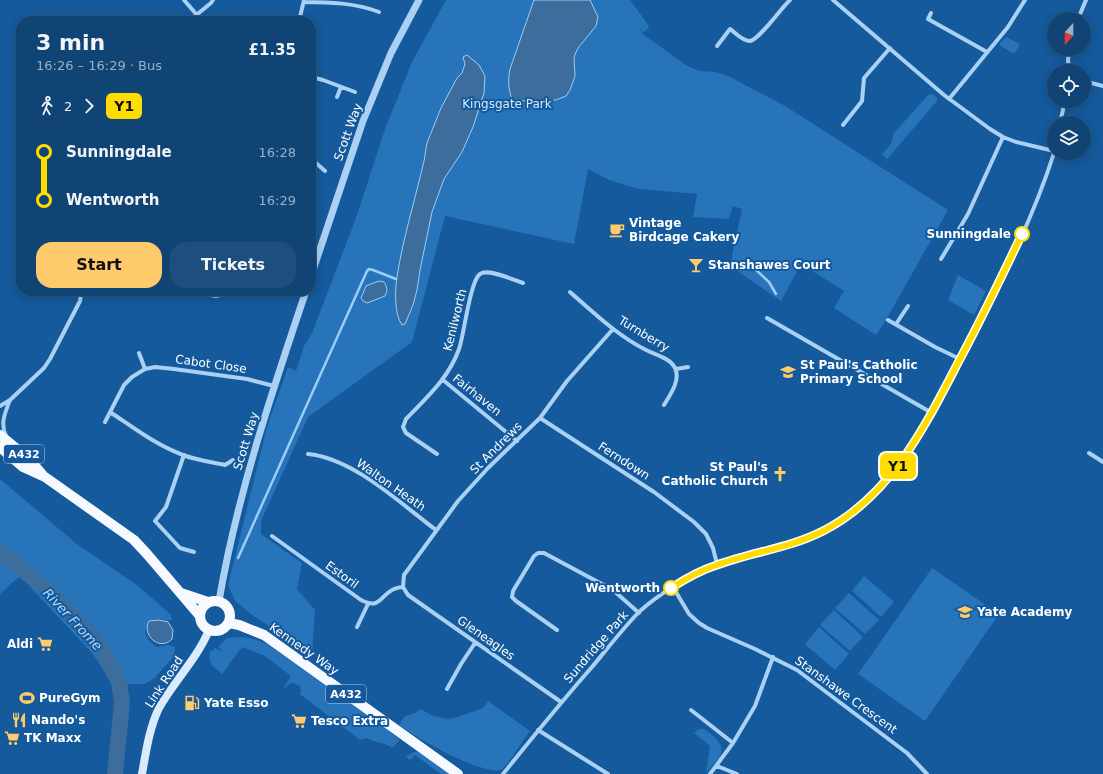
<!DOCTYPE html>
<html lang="en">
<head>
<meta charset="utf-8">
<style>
  :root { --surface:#0f4475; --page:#1d4e7d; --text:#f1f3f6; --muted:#9bb0c5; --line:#2f5c87; --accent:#ffca6c }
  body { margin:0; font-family:"DejaVu Sans",sans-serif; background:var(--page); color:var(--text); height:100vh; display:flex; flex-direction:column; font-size:15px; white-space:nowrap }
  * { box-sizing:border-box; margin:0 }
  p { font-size:13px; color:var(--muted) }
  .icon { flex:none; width:22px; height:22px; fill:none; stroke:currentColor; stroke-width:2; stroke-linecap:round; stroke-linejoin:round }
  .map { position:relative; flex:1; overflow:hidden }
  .panel { position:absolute; left:16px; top:16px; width:300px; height:280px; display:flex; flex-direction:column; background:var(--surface); border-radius:16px; box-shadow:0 2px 10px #0003,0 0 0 1px var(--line) }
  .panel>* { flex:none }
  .badge { padding:0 8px; border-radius:6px; font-size:14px; line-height:26px }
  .needle { width:26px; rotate:201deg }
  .tools { position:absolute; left:1047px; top:12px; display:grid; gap:8px }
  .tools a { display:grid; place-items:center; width:44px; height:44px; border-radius:50%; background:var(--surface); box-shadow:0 2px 10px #0003,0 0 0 1px var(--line); font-size:20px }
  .map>.badge { position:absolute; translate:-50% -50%; box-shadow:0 0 0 2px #fff }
  .legs { display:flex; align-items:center; gap:6px; height:44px; padding:0 20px; font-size:13px }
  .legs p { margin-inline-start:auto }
  .head { display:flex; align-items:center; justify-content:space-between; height:68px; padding:0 20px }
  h1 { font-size:22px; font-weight:700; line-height:30px }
  .button { display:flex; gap:8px; margin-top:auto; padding:8px 20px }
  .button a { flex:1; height:46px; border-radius:16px; background:var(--accent); color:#111; font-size:16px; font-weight:700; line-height:46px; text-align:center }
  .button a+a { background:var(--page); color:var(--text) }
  ul { padding:0 20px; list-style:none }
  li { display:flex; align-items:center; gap:14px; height:48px; font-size:15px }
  li i { display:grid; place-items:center; width:6px; height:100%; margin:0 5px; background:currentColor }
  li i::after { content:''; width:10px; height:10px; margin:-5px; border:3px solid; border-radius:50%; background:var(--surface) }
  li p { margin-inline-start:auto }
  li:first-child i { background:linear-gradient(#0000 50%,currentColor 0) }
  li:last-child i { background:linear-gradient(currentColor 50%,#0000 0) }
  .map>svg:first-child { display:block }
</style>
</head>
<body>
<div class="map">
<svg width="1103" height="774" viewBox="0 0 1103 774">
  <rect width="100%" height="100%" fill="#145a9c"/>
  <path fill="#2774ba" d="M446,0H630L649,26L647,30L643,32L638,26L644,35L686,65L699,71L716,72L730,77L785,106L948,210L886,320L876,335L834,308L844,291L801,264L781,301L730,266L742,209L733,206L729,219L693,217L697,194L639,189L609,180L588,169L574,244L445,216L412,342L308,417L261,521V534L302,563L297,589L315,610L312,653L252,615L235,601L228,585L267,427L288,367L296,371L304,346L312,333L356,218L385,129L412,62Z
    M1006,37L1020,44L1014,54L999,45Z
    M933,94L937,98V101L887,159L882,154L891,144L894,133L928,95Z
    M958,275L986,291L974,315L948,300Z
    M0,479L78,545L137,585L170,614L172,620L168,621L159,619L149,621C142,634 146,638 156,647L168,645L175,647L174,656L155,678L144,684H113L92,653L20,576L0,594Z
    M932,568L999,614L925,721L858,674Z
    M864,576L894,602L881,617L852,591Z
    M849,593L879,620L865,634L835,608Z
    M834,610L863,637L850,651L820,625Z
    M819,627L849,654L835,670L805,644Z
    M244,637L253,639L267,644L373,719L400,740L392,748C384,742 375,743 366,738L360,740L300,694L301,691L300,686L296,684L291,683L283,689L291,676L265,656L242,647L222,674C212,666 208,664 210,650L212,651L215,648L221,651L222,650L218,647L227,638Z
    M488,701L530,731C521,742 511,762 501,770C478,774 419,739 399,725L405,716L413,714L421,709L431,715L446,719L455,718L483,708Z
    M699,729C705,728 708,732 713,736C731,751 717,759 706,773L710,746L694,733Z
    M414,752H419L450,774H441L415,755L410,760L406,757L408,755Z"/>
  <path fill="#3c6d9c" stroke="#9ccdf6" d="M534,0H590L598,17L596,26L578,48L574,57L575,76L570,90L566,96L556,100L517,101L512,99C508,89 508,79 510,69Z
    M467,55L479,65L485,76L484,93L473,127L462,152L444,179L432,212L420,270L417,290L413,305L405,324L402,325C394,314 395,290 397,277C403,238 415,200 424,161L427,143L441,108L457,78L462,73L465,64L463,57Z
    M379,281L384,282C387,287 388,290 385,296L367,303L363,301L361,298L366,286Z
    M159,620L168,622L173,630L172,639C160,652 141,635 149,621Z"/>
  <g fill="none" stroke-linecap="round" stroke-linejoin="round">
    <path stroke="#9ccdf6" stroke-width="2.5" d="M755,269L769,282L776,294
      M238,558L367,271L369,269L373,270L396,279"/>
    <path stroke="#3c6d9c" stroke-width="16" d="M0,552L47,589L93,638L101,648L119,682L122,702L115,774"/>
    <path stroke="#aad0f3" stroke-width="4" d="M184,0L197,15
      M833,0L944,95L990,129L1003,137L1016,142L1054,151
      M304,2C329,2 356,3 379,12
      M931,13L928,19L987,52
      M1078,19L1086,0
      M189,21L211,3L213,0
      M299,21L304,0
      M717,46L730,29C736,33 742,41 750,41C759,40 781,8 790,0
      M1069,71L1068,59L1070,49
      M311,77L323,80L355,92
      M1084,81L1103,86
      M337,97L341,87
      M949,99L1008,27L1025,0
      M1060,123L1065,101
      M843,125L862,101L864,78L890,48
      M311,162L316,163L325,171
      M311,256L317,259
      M941,259L968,214L1003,137
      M188,291L216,296L234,291
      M570,292C594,313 618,336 646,350C656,355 670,358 675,368C681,380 670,395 664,405
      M171,294L172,291
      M767,318L932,413
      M888,320L935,347L960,359
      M896,324L908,306
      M139,353L145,369
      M676,369L688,367
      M443,380L517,441
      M0,406L10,400L44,368L50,359L80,301L81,294L79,291
      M110,412C134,428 156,445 183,455C196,460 211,462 225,465L233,460
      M540,418L654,492L694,522L706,534L713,548L717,564
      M105,422L124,385L132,377L145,369L155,367L174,369L247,379L274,386
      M6,436C0,423 5,413 10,400
      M1089,453L1103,462
      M308,454C353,458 401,504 436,530
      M437,454L406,433L403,427L406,419C426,398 449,378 459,349C464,335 470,281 480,274C488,268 513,280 523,283
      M184,455L166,507L155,521L180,548L194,552
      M272,536L361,600C381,610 379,596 394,589C397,588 400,587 403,587
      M403,587L404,575L458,501L488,468L540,418L567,381L613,329
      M403,587L408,595L561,702
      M673,587L689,614L699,623L707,628L755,649L797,670L907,753L927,774
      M357,627L368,604
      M557,630L516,601L512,597L513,591L534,556L538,553H544L613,590L639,613
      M447,689L461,664L475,643
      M691,710L733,743
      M538,730L608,774
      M717,766L737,774
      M503,774C532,738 561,702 592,667C607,649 621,631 637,614C650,601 674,585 690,577C739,551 798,551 844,519C903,478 932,411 965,351C998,287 1032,222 1054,153
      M710,774L733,743L755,706L773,657"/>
    <path stroke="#aad0f3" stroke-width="7" d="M311,276L363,121L391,53L419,0
      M219,601C237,495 272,392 306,291"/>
    <path stroke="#d9ebfd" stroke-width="8" d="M142,774C146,752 149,729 159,708C174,681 197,659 209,630"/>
    <path stroke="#f6faff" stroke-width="10" d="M0,435L28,458L42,474
      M0,447L23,467L45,477L134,540L147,554L200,616
      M181,593L208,602
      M200 616a15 15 0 1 1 30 0a15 15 0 1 1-30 0Z
      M229,623L239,625L264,635L458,774"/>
  </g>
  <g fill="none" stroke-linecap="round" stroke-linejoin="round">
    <g stroke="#fff" stroke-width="9">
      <path id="line-1" d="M671,588C685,579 701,570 717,565C752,552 790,548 823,531C892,496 926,424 960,359C982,318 1002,276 1022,234"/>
    </g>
    <use href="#line-1" stroke="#fd0" stroke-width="6"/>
  </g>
  <defs>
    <g id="cafe-bare" transform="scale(1.2)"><path d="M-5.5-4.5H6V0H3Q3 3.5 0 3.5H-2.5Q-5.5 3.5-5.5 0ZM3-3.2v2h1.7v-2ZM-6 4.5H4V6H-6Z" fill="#ffca6c" stroke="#145a9c" stroke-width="2.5" paint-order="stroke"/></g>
    <g id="bar-bare" transform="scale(1.2)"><path d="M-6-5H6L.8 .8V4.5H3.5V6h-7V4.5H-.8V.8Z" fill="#ffca6c" stroke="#145a9c" stroke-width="2.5" paint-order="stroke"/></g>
    <g id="school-bare" transform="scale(1.2)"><path d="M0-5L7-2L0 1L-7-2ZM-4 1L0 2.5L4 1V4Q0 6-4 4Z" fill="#ffca6c" stroke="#145a9c" stroke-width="2.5" paint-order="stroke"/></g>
    <g id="church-bare" transform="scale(1.2)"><path d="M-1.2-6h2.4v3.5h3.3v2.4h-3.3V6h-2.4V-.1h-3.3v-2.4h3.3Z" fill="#ffca6c" stroke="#145a9c" stroke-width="2.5" paint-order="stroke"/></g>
    <g id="supermarket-bare" transform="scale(1.2)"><path d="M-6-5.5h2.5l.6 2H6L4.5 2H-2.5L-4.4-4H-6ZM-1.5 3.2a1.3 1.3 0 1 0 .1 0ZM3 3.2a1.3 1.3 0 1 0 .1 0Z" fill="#ffca6c" stroke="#145a9c" stroke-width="2.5" paint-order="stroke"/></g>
    <g id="stadium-bare" transform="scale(1.2)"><path d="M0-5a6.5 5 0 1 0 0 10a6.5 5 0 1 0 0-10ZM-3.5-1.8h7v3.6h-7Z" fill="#ffca6c" stroke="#145a9c" stroke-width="2.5" paint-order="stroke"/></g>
    <g id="fuel-bare" transform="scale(1.2)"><path d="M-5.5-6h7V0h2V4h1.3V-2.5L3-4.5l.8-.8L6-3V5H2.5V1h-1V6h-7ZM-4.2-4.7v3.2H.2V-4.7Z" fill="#ffca6c" stroke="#145a9c" stroke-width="2.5" paint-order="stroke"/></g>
    <g id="restaurant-bare" transform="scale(1.2)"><path d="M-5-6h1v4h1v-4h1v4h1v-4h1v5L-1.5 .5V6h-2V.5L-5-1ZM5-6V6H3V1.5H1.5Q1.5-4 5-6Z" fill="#ffca6c" stroke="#145a9c" stroke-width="2.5" paint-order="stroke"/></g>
  </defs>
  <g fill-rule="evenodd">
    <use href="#cafe-bare" x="617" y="230"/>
    <use href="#bar-bare" x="696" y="265"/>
    <use href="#school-bare" x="788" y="372"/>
    <use href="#church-bare" x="780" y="474"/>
    <use href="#school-bare" x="965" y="612"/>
    <use href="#supermarket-bare" x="45" y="644"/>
    <use href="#stadium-bare" x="27" y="698"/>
    <use href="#fuel-bare" x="192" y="703"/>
    <use href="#restaurant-bare" x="19" y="720"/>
    <use href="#supermarket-bare" x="299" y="721"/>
    <use href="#supermarket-bare" x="12" y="738"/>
  </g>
  <g fill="#fff" stroke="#fd0" stroke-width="2">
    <circle cx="1022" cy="234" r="7"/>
    <circle cx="671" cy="588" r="7"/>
  </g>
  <g text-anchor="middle" stroke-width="4" stroke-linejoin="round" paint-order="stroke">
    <g fill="#145a9c" stroke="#b8cee1" stroke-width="1">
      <rect x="4" y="445" width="40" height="18" rx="3"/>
      <rect x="326" y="685" width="40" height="18" rx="3"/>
    </g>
    <g font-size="11" font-weight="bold" fill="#fff">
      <text x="24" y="458">A432</text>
      <text x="346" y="698">A432</text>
    </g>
    <g font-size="12" fill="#d2e9fd" stroke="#145a9c">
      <text x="507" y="108">Kingsgate Park</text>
    </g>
    <g font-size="12" fill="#fff" stroke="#145a9c">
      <text transform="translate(348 132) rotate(-70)" y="4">Scott Way</text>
      <text transform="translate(455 320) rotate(-76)" y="4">Kenilworth</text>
      <text transform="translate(644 334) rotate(31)" y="4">Turnberry</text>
      <text transform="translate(211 364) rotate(8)" y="4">Cabot Close</text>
      <text transform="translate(477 395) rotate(39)" y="4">Fairhaven</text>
      <text transform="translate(246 441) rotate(-73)" y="4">Scott Way</text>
      <text transform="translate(496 448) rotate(-45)" y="4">St Andrews</text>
      <text transform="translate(624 461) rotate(33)" y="4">Ferndown</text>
      <text transform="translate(391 485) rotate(35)" y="4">Walton Heath</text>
      <text transform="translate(342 575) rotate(36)" y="4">Estoril</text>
      <text transform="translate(486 638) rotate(35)" y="4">Gleneagles</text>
      <text transform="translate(596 647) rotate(-49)" y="4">Sundridge Park</text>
      <text transform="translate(304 649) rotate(35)" y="4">Kennedy Way</text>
      <text transform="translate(164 682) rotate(-57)" y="4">Link Road</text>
      <text transform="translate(846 695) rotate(36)" y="4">Stanshawe Crescent</text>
    </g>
    <g font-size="12" font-weight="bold" fill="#fff" stroke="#145a9c" text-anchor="start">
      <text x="629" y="227">Vintage<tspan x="629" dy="14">Birdcage Cakery</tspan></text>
      <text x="708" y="269">Stanshawes Court</text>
      <text x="800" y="369">St Paul's Catholic<tspan x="800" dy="14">Primary School</tspan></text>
      <text x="768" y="471" text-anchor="end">St Paul's<tspan x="768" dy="14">Catholic Church</tspan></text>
      <text x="977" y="616">Yate Academy</text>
      <text x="33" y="648" text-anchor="end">Aldi</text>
      <text x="39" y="702">PureGym</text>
      <text x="204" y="707">Yate Esso</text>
      <text x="31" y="724">Nando's</text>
      <text x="311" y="725">Tesco Extra</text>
      <text x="24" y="742">TK Maxx</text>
    </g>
    <g font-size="12" font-weight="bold" fill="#fff" stroke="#145a9c" text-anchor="end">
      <text x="1011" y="238">Sunningdale</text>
      <text x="660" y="592">Wentworth</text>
    </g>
    <g font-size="13" font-style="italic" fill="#b6dafa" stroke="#145a9c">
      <text transform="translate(73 619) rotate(47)" y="5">River Frome</text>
    </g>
  </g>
</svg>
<div class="tools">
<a><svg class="needle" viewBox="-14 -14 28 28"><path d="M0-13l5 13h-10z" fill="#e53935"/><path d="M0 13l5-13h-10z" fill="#9bb0c5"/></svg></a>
<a><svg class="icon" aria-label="locate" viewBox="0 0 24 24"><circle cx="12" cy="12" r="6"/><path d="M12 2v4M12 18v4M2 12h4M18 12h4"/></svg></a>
<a><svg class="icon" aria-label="layers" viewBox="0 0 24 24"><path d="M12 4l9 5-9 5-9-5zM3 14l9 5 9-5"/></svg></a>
</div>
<b class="badge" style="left:898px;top:466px;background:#fd0;color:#111">Y1</b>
<section class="panel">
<div class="head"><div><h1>3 min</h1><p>16:26 – 16:29 · Bus</p></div><b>£1.35</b></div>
<div class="legs"><svg class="icon" aria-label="walk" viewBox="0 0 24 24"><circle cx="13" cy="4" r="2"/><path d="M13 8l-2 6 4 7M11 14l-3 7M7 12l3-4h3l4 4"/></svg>2<svg class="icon" aria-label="forward" viewBox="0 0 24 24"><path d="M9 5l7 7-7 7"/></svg><b class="badge" style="background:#fd0;color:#111">Y1</b></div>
<ul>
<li><i style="color:#fd0"></i><b>Sunningdale</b><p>16:28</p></li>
<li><i style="color:#fd0"></i><b>Wentworth</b><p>16:29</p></li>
</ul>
<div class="button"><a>Start</a><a>Tickets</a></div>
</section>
</div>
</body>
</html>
